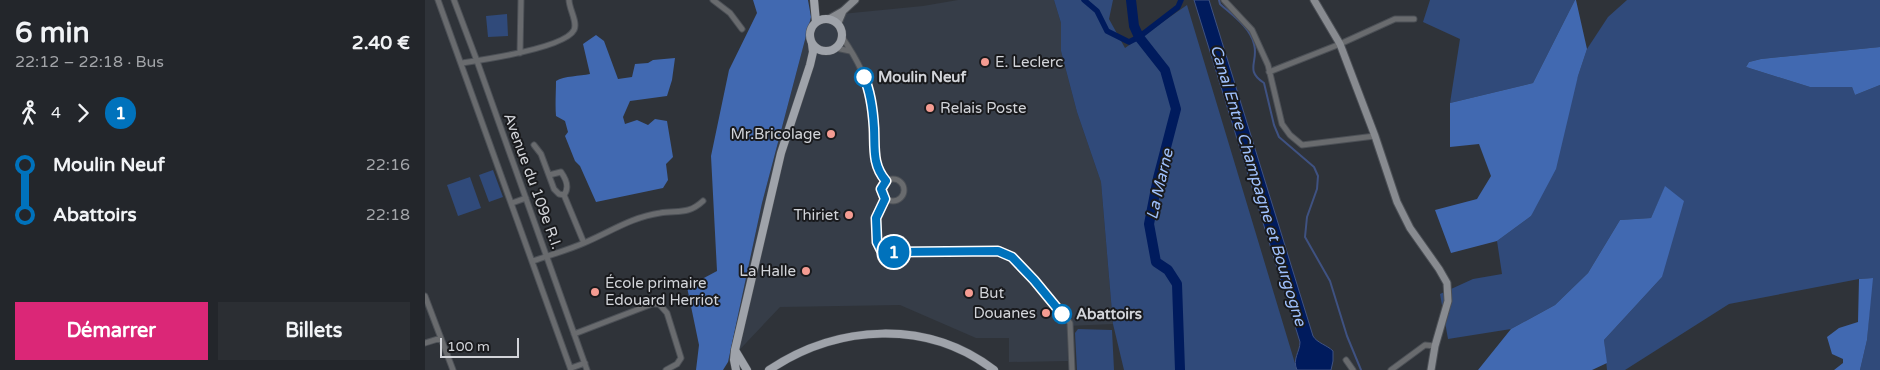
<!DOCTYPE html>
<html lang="fr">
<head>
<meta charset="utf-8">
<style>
  :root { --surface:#23262b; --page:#2b2e33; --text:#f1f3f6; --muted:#a3a5a9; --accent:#db2777 }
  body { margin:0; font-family:"Varela Round",sans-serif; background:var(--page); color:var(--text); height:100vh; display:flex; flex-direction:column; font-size:19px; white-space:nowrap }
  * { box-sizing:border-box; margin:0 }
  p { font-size:16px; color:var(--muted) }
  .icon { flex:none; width:28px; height:28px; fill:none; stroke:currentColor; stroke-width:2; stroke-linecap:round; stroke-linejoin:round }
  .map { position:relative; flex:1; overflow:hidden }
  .details { display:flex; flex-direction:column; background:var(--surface); width:425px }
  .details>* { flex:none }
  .badge { padding:0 10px; border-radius:16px; font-size:18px; line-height:32px }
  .scale { position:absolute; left:15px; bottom:12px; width:79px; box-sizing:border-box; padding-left:5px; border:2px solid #d2d4d9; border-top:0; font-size:14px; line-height:18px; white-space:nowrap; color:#d2d4d9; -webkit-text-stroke:4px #191a1d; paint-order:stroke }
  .map>.badge { position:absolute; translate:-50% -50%; box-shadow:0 0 0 2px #fff }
  .legs { display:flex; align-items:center; gap:8px; height:55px; padding:0 15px; font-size:16px }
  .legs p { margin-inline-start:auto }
  .headline { display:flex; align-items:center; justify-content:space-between; height:85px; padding:0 15px }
  h1 { font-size:28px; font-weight:800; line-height:38px }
  .primary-button { display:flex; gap:10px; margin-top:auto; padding:10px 15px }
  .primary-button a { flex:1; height:58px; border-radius:0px; background:var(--accent); color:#fff; font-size:20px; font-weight:800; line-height:58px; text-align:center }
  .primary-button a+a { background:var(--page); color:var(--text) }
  ul { padding:0 15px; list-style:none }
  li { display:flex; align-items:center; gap:18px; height:50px; font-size:19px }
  li i { display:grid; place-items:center; width:8px; height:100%; margin:0 6px; background:currentColor }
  li i::after { content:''; width:12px; height:12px; margin:-6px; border:4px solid; border-radius:50%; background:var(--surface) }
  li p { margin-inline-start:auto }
  li:first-child i { background:linear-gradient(#0000 50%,currentColor 0) }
  li:last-child i { background:linear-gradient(currentColor 50%,#0000 0) }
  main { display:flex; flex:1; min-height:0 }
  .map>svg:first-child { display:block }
</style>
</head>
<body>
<main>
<section class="details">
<div class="headline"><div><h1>6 min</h1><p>22:12 – 22:18 · Bus</p></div><b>2.40 €</b></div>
<div class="legs"><svg class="icon" aria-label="walk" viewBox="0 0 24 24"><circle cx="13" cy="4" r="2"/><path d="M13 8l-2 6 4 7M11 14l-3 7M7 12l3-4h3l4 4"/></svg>4<svg class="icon" aria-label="forward" viewBox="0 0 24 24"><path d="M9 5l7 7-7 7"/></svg><b class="badge" style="background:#0072bc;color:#fff">1</b></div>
<ul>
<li><i style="color:#0072bc"></i><b>Moulin Neuf</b><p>22:16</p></li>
<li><i style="color:#0072bc"></i><b>Abattoirs</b><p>22:18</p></li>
</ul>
<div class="primary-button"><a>Démarrer</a><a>Billets</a></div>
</section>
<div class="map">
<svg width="1455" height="370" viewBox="0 0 1455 370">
  <rect width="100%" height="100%" fill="#2f3339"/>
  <path fill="#363d48" d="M533,0H629L636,23V51L652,112L676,182L688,324L642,326L643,361L584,362V338H551L475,305L355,307L303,362L337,203L386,17L498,6Z"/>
  <path fill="#304a7a" d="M629,0H688L684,19L700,48L762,5L872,370H699L688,324L676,182L652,112L636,51V23Z
    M1005,0H1150L1108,83L1025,103L1035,39L998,22Z
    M1202,0H1455V47L1336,59L1324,62L1321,67L1385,87H1427L1430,95L1455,85V370H1435L1442,340L1447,278L1434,279L1304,304L1200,370H1182L1179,340L1237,277L1240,187L1226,218L1195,220L1163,273L1130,305L1086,329L1023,339L1015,294L1048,279L1077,274L1072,241L1106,216L1162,49L1183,17Z
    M82,14L83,36L63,37L61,16Z
    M68,170L78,197L64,202L54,175Z
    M45,177L56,208L33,216L22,185Z
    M653,329L687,330L689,370H652L650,333Z"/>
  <path fill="#4169b1" d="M328,0H383L386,17L337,203L303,362L298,370H271L274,345L262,287L292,271L286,156L304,70L332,13Z
    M1150,0H1151L1162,49L1153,76L1131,169L1106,216L1072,241L1026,253L1010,210L1052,199L1066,176L1054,144L1025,147V103L1108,83Z
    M171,35L179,41L193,79L207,77L210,64L223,63L228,60L250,58L247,80L242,96L205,101L198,117L200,124L212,120L223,125L230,119L242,121L248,157L241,164L243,180L238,188L171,202L155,166L150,161L140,136L143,132L140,121L131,116C130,105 131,92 131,81C139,76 155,76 165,74L158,44Z
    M1455,47V85L1430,95L1427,87H1385L1321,67L1324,62L1336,59Z
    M1240,186L1259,201L1237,277L1179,340L1182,363L1167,370H1053L1086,329L1130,305L1163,273L1195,220L1226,218Z
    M1448,278L1442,340L1435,370H1409L1418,363V359L1407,354L1402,337L1414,328L1433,322L1434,279Z"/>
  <path fill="#001b5d" stroke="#3f5282" d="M769,0H784L888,336C892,343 902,345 908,351V361L906,370H872C867,359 875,352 875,342Z"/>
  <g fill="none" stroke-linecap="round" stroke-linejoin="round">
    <path stroke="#3f5282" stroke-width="2" d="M794,0L795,4C807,15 825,27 829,44C834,62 819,70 839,83L849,125L854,137L889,167L893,176L892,189L882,217L880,237L905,281L922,336L936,370"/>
    <path stroke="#001b5d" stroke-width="5.5" d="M659,0L672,11L682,31L704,42L714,37L753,7L756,0"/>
    <path stroke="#001b5d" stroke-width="10" d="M706,0L709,26L714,37L740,70L751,109L733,178L724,224L731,262L743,270L752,284L755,370"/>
    <g stroke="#4c5056" stroke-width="7">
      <path id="street" d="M13,0L146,370
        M29,0L52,61L162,370
        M288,0L305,13L317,29
        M799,0L827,30L843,65L857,124L865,135L877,145L950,136
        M417,37C432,59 444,81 447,107C451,133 443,160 461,181
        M411,48L425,51
        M95,53L96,0
        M37,63C57,60 140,48 149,30C153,22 144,9 144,0
        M844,72L915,44L970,19H989
        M109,145L116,154L129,189L134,194L139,195L159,243
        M124,175L136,172C141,179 145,187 139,195
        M457 190a11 11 0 1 1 22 0a11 11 0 1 1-22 0Z
        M460,199L451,218L452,243L459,251H573L587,257L609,280L645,323L647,370
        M87,203L101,198
        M108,261C125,255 143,250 159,243C185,232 207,217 235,213C253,210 263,215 278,201
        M0,296L28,370
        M149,334L227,304H234L242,313L256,358L252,364L241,370
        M0,343L16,338
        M921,360L928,370
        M146,368L160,363
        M966,370L1000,345L1010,346"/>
    </g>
    <g stroke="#4c5056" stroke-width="9">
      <path id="secondary" d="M889,0L915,44L950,136L972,202L985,228L1014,269L1022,283L1023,301L1010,346L1006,370
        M404,19L418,11L430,0
        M413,23L418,11"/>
    </g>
    <g stroke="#4c5056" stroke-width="9">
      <path id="primary" d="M389,0L391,22
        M385 35a16 16 0 1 1 32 0a16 16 0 1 1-32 0Z
        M310,350L322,370
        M311,370L309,360L310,350L356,153L385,65L388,52L387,44
        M344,370C413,324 502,319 569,370"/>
    </g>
    <use href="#street" stroke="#696b6e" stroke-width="5"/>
    <use href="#secondary" stroke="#888b90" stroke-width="7"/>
    <use href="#primary" stroke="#9fa3aa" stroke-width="8"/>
  </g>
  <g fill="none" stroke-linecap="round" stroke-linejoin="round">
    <g stroke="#fff" stroke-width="11">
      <path id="line-1" d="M439,77C446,93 448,111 449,128C450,148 447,165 461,181L456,189L460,199L451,218L452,242L456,250L471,252L573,251L587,257L609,280L637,314"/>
    </g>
    <use href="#line-1" stroke="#0072bc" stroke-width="8"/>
  </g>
  <g fill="#f59c92" stroke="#191a1d" stroke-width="2">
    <circle cx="560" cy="62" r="5"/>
    <circle cx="505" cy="108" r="5"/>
    <circle cx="406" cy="134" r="5"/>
    <circle cx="424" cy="215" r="5"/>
    <circle cx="381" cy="271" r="5"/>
    <circle cx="170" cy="292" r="5"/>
    <circle cx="544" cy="293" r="5"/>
    <circle cx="621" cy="313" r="5"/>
  </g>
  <g fill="#fff" stroke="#0072bc" stroke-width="2.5">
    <circle cx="439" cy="77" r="9"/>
    <circle cx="637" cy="314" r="9"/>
  </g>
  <g text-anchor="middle" stroke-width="4" stroke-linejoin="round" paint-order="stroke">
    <g font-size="15" fill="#d2d4d9" stroke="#191a1d" text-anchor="start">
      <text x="570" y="67">E. Leclerc</text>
      <text x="515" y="113">Relais Poste</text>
      <text x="396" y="139" text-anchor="end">Mr.Bricolage</text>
      <text x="414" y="220" text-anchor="end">Thiriet</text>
      <text x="371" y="276" text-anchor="end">La Halle</text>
      <text x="180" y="288">École primaire<tspan x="180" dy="17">Edouard Herriot</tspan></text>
      <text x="554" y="298">But</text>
      <text x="611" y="318" text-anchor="end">Douanes</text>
    </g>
    <g font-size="15" font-weight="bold" fill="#d2d4d9" stroke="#191a1d" text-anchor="start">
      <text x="453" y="82">Moulin Neuf</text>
      <text x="651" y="319">Abattoirs</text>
    </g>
    <g font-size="15" fill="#d2d4d9" stroke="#191a1d">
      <text transform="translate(108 181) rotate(70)" y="5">Avenue du 109e R.I.</text>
    </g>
    <g font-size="16" font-style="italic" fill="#9fc0fc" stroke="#191a1d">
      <text transform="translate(734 184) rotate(-77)" y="6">La Marne</text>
      <text transform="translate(834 185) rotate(73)" y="6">Canal Entre Champagne et Bourgogne</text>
    </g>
  </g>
</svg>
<div class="scale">100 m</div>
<b class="badge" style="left:469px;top:252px;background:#0072bc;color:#fff">1</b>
</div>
</main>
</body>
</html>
